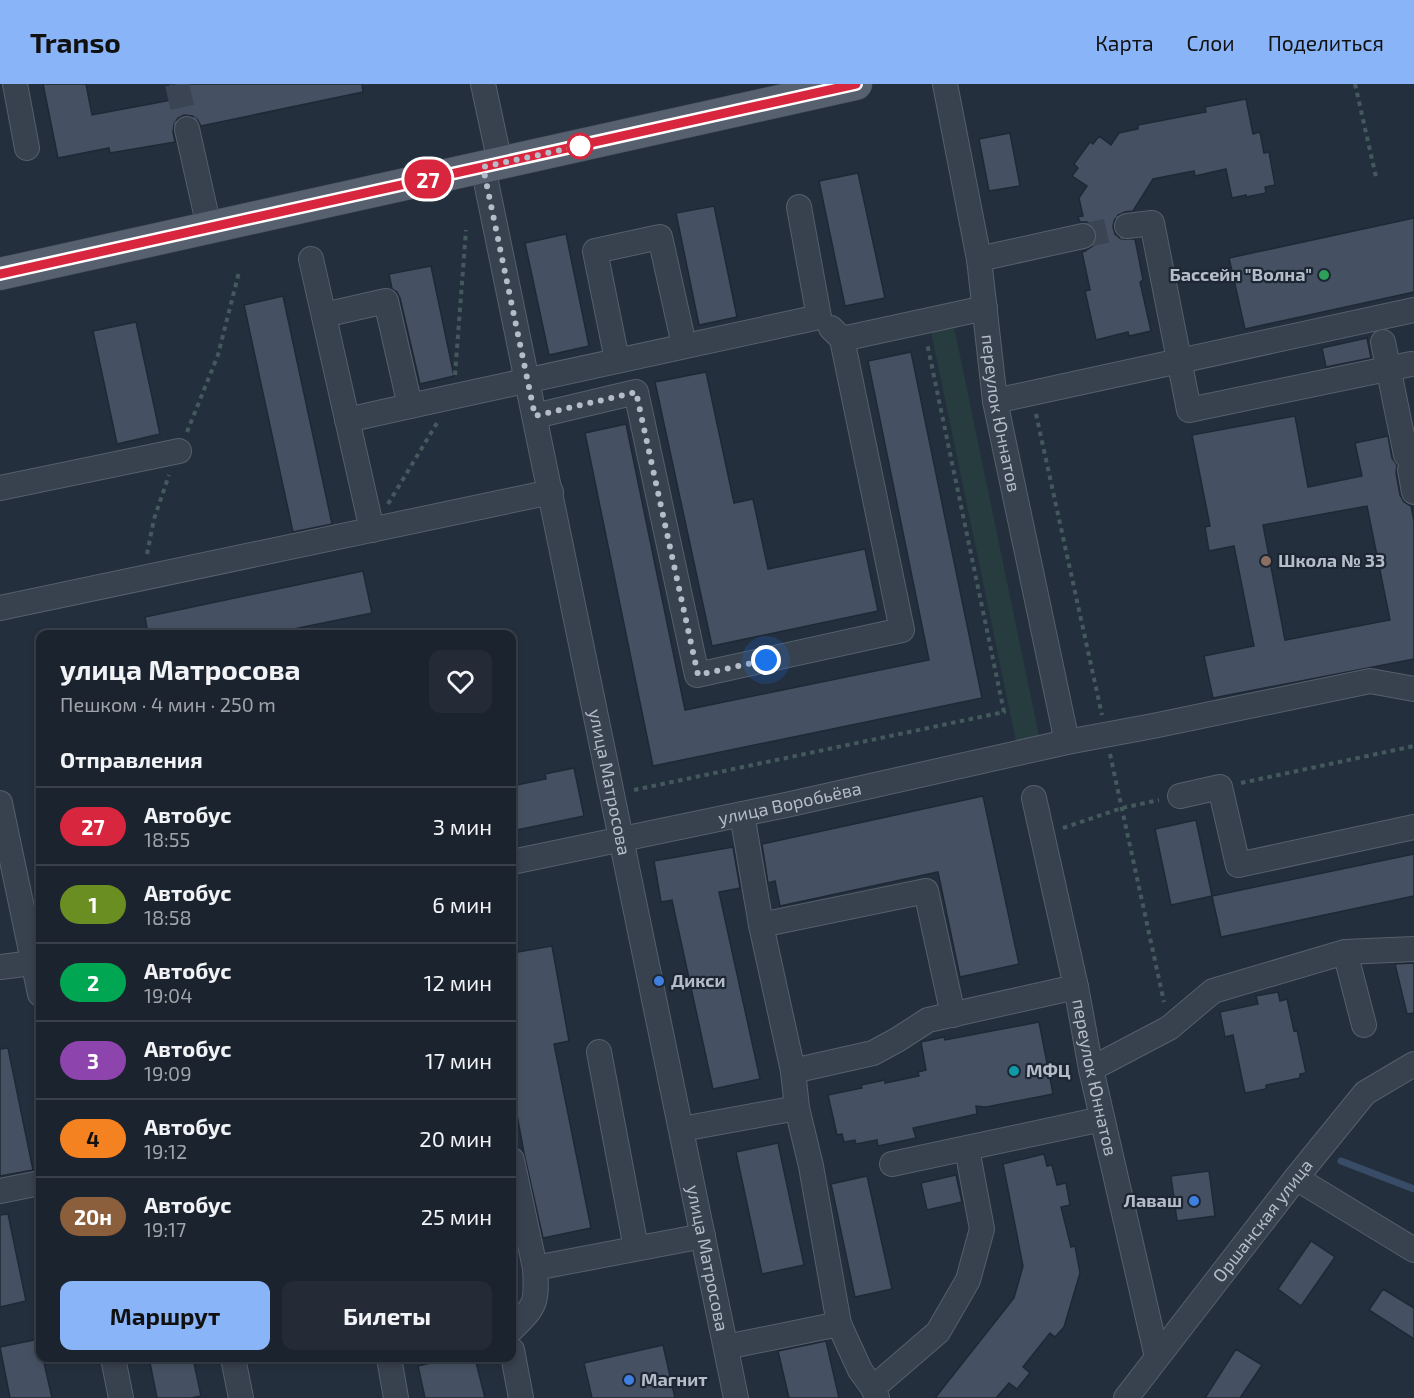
<!DOCTYPE html>
<html lang="ru">
<head>
<meta charset="utf-8">
<style>
  :root { --surface:#1b232e; --page:#242b36; --text:#f1f3f6; --muted:#a0a4aa; --line:#39404a; --accent:#8ab4f8 }
  body { margin:0; font-family:"Exo 2",sans-serif; background:var(--page); color:var(--text); height:100vh; display:flex; flex-direction:column; font-size:22px; white-space:nowrap }
  * { box-sizing:border-box; margin:0 }
  p { font-size:20px; color:var(--muted) }
  .icon { flex:none; width:33px; height:33px; fill:none; stroke:currentColor; stroke-width:2; stroke-linecap:round; stroke-linejoin:round }
  .map { position:relative; flex:1; overflow:hidden }
  .panel { position:absolute; left:36px; top:546px; width:480px; height:732px; display:flex; flex-direction:column; background:var(--surface); border-radius:12px; box-shadow:0 3px 9px #0003,0 0 0 2px var(--line) }
  .panel>* { flex:none }
  .badge { padding:0 12px; border-radius:20px; font-size:21px; line-height:39px }
  .you { position:absolute; width:30px; height:30px; margin:-15px; border:4px solid #fff; border-radius:50%; background:#1a73e8; box-shadow:0 0 0 9px #1a73e833 }
  .map>.badge { position:absolute; translate:-50% -50%; box-shadow:0 0 0 3px #fff }
  h2 { padding:0 24px; font-size:22px; line-height:54px }
  .round { display:grid; place-items:center; flex:none; width:63px; height:63px; border-radius:12px; background:var(--page) }
  .summary { display:flex; align-items:center; justify-content:space-between; height:102px; padding:0 24px }
  h1 { font-size:28px; font-weight:700; line-height:45px }
  .action { display:flex; gap:12px; margin-top:auto; padding:12px 24px }
  .action a { flex:1; height:69px; border-radius:12px; background:var(--accent); color:#111; font-size:24px; font-weight:700; line-height:69px; text-align:center }
  .action a+a { background:var(--page); color:var(--text) }
  ul { padding:0; list-style:none }
  li { display:flex; align-items:center; gap:18px; height:78px; padding:0 24px; border-top:2px solid var(--line) }
  li div { flex:1 }
  li b { display:block; font-size:22px }
  li em { font-style:normal }
  li .badge { min-width:66px; font-weight:700; text-align:center }
  header { display:flex; align-items:center; gap:36px; box-sizing:border-box; height:84px; padding:0 30px; background:var(--accent); color:#111 }
  header strong { font-size:28px }
  nav { display:flex; gap:33px; margin-inline-start:auto; font-size:21px }
  .map>svg:first-child { display:block }
</style>
</head>
<body>
<header>
<strong>Transo</strong>
<nav><a>Карта</a><a>Слои</a><a>Поделиться</a></nav>
</header>
<div class="map">
<svg width="1414" height="1314" viewBox="0 0 1414 1314">
  <rect width="100%" height="100%" fill="#242f3e"/>
  <path fill="#263c3f" d="M953,238L1039,652L1016,657L930,243Z"/>
  <g fill="none" stroke-linecap="round" stroke-linejoin="round">
    <path stroke="#394c67" stroke-width="7" d="M1341,1077L1414,1105"/>
  </g>
  <path fill="#455162" stroke="#1f2835" stroke-width="1.5" fill-rule="evenodd" d="M43,0H86L92,31L172,16L168,0H362L363,8L201,42L197,35L192,32L184,31L178,34L174,40L173,48L175,58L110,69L109,64L58,74Z
    M1246,15L1253,50L1260,48L1264,69L1269,68L1275,101L1265,103L1266,109L1246,113V111L1232,114L1226,85L1195,92L1194,87L1153,95L1133,127L1125,128L1118,131L1114,137L1113,143L1115,150L1121,155H1135L1143,196L1140,198L1151,247L1129,252L1128,248L1096,256L1085,207L1090,206L1082,168L1086,167V166L1093,162L1097,156V150L1093,142L1087,138H1080L1078,133L1083,132L1079,114L1087,102L1072,92L1078,84L1074,80L1090,58L1093,60L1099,52L1111,61L1119,49L1138,45V41L1206,28L1205,23Z
    M1010,49L1020,102L989,107L979,55Z
    M858,89L885,214L845,222L819,97Z
    M714,122L737,233L699,241L676,129Z
    M1414,134V208L1245,245L1229,174Z
    M566,150L589,262L549,271L525,159Z
    M431,182L454,292L420,300L400,214L397,208L392,205L389,190Z
    M283,212L332,440L293,448L244,221Z
    M136,238L160,350L117,360L93,247Z
    M1367,254L1371,274L1326,283L1322,264Z
    M911,268L982,614L653,682L585,349L626,340L685,626L929,576L868,277Z
    M706,288L734,419L753,415L768,485L865,465L878,527L712,562L655,298Z
    M1295,332L1308,403L1362,392L1355,359L1388,352L1392,374L1397,381L1396,389L1400,411L1404,418L1411,422L1414,437V575L1213,614L1204,572L1254,562L1234,462L1209,467L1205,443L1210,442L1192,351ZM1367,422L1390,536L1285,556L1263,441Z
    M363,487L372,529L269,550H148L145,533Z
    M574,684L584,732L512,747V702L546,695L545,690Z
    M983,712L1019,880L960,893L938,788L780,822L775,797L768,799L762,760Z
    M1196,736L1212,812L1171,821L1155,745Z
    M733,763L740,804L719,808L760,995L713,1005L672,816L661,818L654,777Z
    M1414,770V812L1221,853L1212,812Z
    M552,862L569,957L554,960L591,1144L543,1154L524,1069L512,1004V869Z
    M1414,879V929L1407,930L1395,880Z
    M1278,908L1280,917L1287,915L1294,947L1297,946L1306,989L1300,990V994L1266,1001V1005L1245,1009L1233,951L1225,953L1220,928L1258,920L1256,912Z
    M1039,938L1053,1010L986,1023L976,1022L977,1030L913,1044L916,1054L878,1062L877,1056L856,1060L855,1056L844,1058L842,1050L837,1051L828,1011L862,1004L861,1001L885,996V999L919,992L918,988L926,986L921,958L944,953L945,956Z
    M8,964L33,1086L0,1092V965Z
    M778,1059L804,1181L762,1190L736,1068Z
    M1044,1070L1047,1082L1052,1081L1057,1101L1066,1099L1070,1121L1061,1123L1071,1163L1075,1162L1080,1189L1064,1243L1055,1253L1050,1249L1023,1283L1030,1289L1017,1305L1009,1299L996,1314H935L1014,1214L1023,1182L1003,1080Z
    M1209,1087L1215,1132L1177,1137L1171,1092Z
    M956,1091L962,1118L927,1126L921,1099Z
    M867,1092L892,1205L855,1213L831,1100Z
    M8,1130L26,1217L0,1223V1131Z
    M1311,1157L1335,1173L1301,1222L1278,1205Z
    M1383,1205L1414,1224V1255L1369,1226Z
    M39,1255L40,1274H43L52,1314H10L0,1263Z
    M826,1257L839,1314H789L778,1267Z
    M663,1261L675,1314H592L584,1279Z
    M1236,1265L1262,1281L1240,1314H1205Z
    M149,1274H193L201,1312L191,1314H157Z
    M451,1274H475L485,1314H425L418,1282Z"/>
  <g fill="none" stroke-linecap="round" stroke-linejoin="round">
    <path stroke="#3a4453" stroke-width="24" stroke-dasharray="24 12" stroke-linecap="butt" d="M177,0L187,45
      M1083,152L1127,142"/>
    <g stroke="#565f6c" stroke-width="26">
      <g id="minor">
        <path d="M15,0L27,64"/>
        <path d="M483,0L500,79"/>
        <path id="s1" d="M945,0L979,175L995,317L1067,658"/>
        <path d="M187,45L209,143"/>
        <path id="s2" d="M483,83L736,1314"/>
        <path d="M1127,142L1152,139L1189,326L1411,280"/>
        <path d="M311,175L372,446"/>
        <path d="M979,175L1083,152"/>
        <path d="M324,231L386,217L410,322L347,336"/>
        <path d="M831,244L842,255L985,224"/>
        <path d="M1383,258L1406,371"/>
        <path d="M617,276L595,167L660,153L684,261"/>
        <path d="M995,317L1414,226"/>
        <path d="M410,322L819,233L799,123"/>
        <path d="M535,332L636,308L697,591L902,546L842,255"/>
        <path d="M1410,386L1414,408"/>
        <path d="M0,404L179,367"/>
        <path d="M0,524L551,408"/>
        <path d="M1180,712L1220,703L1238,781L1414,743"/>
        <path id="s3" d="M1034,714L1076,903L1091,985L1157,1273"/>
        <path d="M0,719L40,910"/>
        <path d="M742,730L761,841L793,987L797,1024L811,1082L839,1240"/>
        <path id="s4" d="M512,778L786,721L1067,658L1153,642L1370,597L1414,605"/>
        <path d="M761,841L926,807L953,931"/>
        <path d="M1345,868L1364,941"/>
        <path d="M0,883L40,878"/>
        <path d="M599,968L636,1164"/>
        <path d="M1091,985L1169,944L1213,907L1345,868L1414,865"/>
        <path d="M793,987L873,969L897,956L928,936L1076,903"/>
        <path d="M682,1045L797,1024"/>
        <path d="M512,1076L535,1184L703,1152"/>
        <path d="M892,1080L1102,1035"/>
        <path d="M1296,1094L1414,1166"/>
        <path d="M0,1107L40,1099"/>
        <path d="M512,1245C537,1221 537,1218 535,1184"/>
        <path d="M726,1263L839,1240L860,1286L873,1304"/>
        <path d="M512,1266L521,1314"/>
        <path d="M113,1274L121,1314"/>
        <path d="M233,1274L241,1314"/>
        <path d="M389,1274L396,1314"/>
        <path d="M877,1314L873,1304L938,1248L968,1196L982,1145L967,1065"/>
        <path id="s5" d="M1126,1314L1296,1094L1365,1009L1414,980"/>
      </g>
    </g>
    <g stroke="#414a57" stroke-width="33">
      <path id="major" d="M0,190L856,0"/>
    </g>
    <path stroke="#44595c" stroke-width="4" stroke-dasharray="4.5 4.5" stroke-linecap="butt" d="M1355,0L1376,93
      M455,291L466,146
      M1036,330L1102,631
      M187,348L218,271L239,188
      M388,420L437,339
      M147,470L154,435L169,391
      M1110,670L1164,918
      M1241,699L1414,662
      M634,706L1004,628L927,259
      M1063,744L1122,724L1159,716"/>
    <use href="#minor" stroke="#38414e" stroke-width="24"/>
    <use href="#major" stroke="#56606e" stroke-width="32"/>
  </g>
  <g fill="none" stroke-linecap="round" stroke-linejoin="round">
    <g stroke="#fff" stroke-width="14">
      <path id="line" d="M0,190L856,0"/>
    </g>
    <use href="#line" stroke="#d7263d" stroke-width="9"/>
    <path stroke="#b4bcc9" stroke-width="6" stroke-dasharray="0 10.8" d="M580,62L483,83L535,332L636,308L698,591L766,576"/>
  </g>
  <circle fill="#fff" stroke="#d7263d" stroke-width="3" cx="580" cy="62" r="12"/>
  <circle fill="#2e9e5b" stroke="#1d2633" stroke-width="2" cx="1324" cy="191" r="6"/>
  <circle fill="#8d6e63" stroke="#1d2633" stroke-width="2" cx="1266" cy="477" r="6"/>
  <g fill="#3f7fe0" stroke="#1d2633" stroke-width="2">
    <circle cx="659" cy="897" r="6"/>
    <circle cx="1194" cy="1117" r="6"/>
    <circle cx="629" cy="1296" r="6"/>
  </g>
  <circle fill="#0f9aa8" stroke="#1d2633" stroke-width="2" cx="1014" cy="987" r="6"/>
  <g text-anchor="middle" stroke-width="4.5" stroke-linejoin="round" paint-order="stroke">
    <g font-size="18" font-weight="bold" fill="#b4bcc9" stroke="#1d2633" text-anchor="start">
      <text x="1312" y="197" text-anchor="end">Бассейн "Волна"</text>
      <text x="1278" y="483">Школа № 33</text>
      <text x="671" y="903">Дикси</text>
      <text x="1026" y="993">МФЦ</text>
      <text x="1182" y="1123" text-anchor="end">Лаваш</text>
      <text x="641" y="1302">Магнит</text>
    </g>
    <g font-size="18" fill="#b4bcc9" stroke="#1d2633">
      <text dy="6" stroke="none"><textPath href="#s1" startOffset="334">переулок Юннатов</textPath></text>
      <text dy="6" stroke="none"><textPath href="#s2" startOffset="628">улица Матросова</textPath></text>
      <text dy="6" stroke="none"><textPath href="#s4" startOffset="284">улица Воробьёва</textPath></text>
      <text dy="6" stroke="none"><textPath href="#s3" startOffset="286">переулок Юннатов</textPath></text>
      <text dy="6" stroke="none"><textPath href="#s5" startOffset="224">Оршанская улица</textPath></text>
      <text dy="6" stroke="none"><textPath href="#s2" startOffset="1114">улица Матросова</textPath></text>
    </g>
  </g>
</svg>
<div class="you" style="left:766px;top:576px"></div>
<b class="badge" style="left:428px;top:95px;background:#d7263d;color:#fff">27</b>
<section class="panel">
<div class="summary"><div><h1>улица Матросова</h1><p>Пешком · 4 мин · 250 m</p></div><a class="round"><svg class="icon" aria-label="heart" viewBox="0 0 24 24"><path d="M12 20l-8-8c-3-5 5-10 8-4 3-6 11-1 8 4z"/></svg></a></div>
<h2>Отправления</h2>
<ul>
<li><span class="badge" style="background:#d7263d;color:#fff">27</span><div><b>Автобус</b><p>18:55</p></div><em>3 мин</em></li>
<li><span class="badge" style="background:#6b8e23;color:#fff">1</span><div><b>Автобус</b><p>18:58</p></div><em>6 мин</em></li>
<li><span class="badge" style="background:#00a651;color:#fff">2</span><div><b>Автобус</b><p>19:04</p></div><em>12 мин</em></li>
<li><span class="badge" style="background:#8e44ad;color:#fff">3</span><div><b>Автобус</b><p>19:09</p></div><em>17 мин</em></li>
<li><span class="badge" style="background:#f58220;color:#111">4</span><div><b>Автобус</b><p>19:12</p></div><em>20 мин</em></li>
<li><span class="badge" style="background:#8b5e3c;color:#fff">20н</span><div><b>Автобус</b><p>19:17</p></div><em>25 мин</em></li>
</ul>
<div class="action"><a>Маршрут</a><a>Билеты</a></div>
</section>
</div>
</body>
</html>
